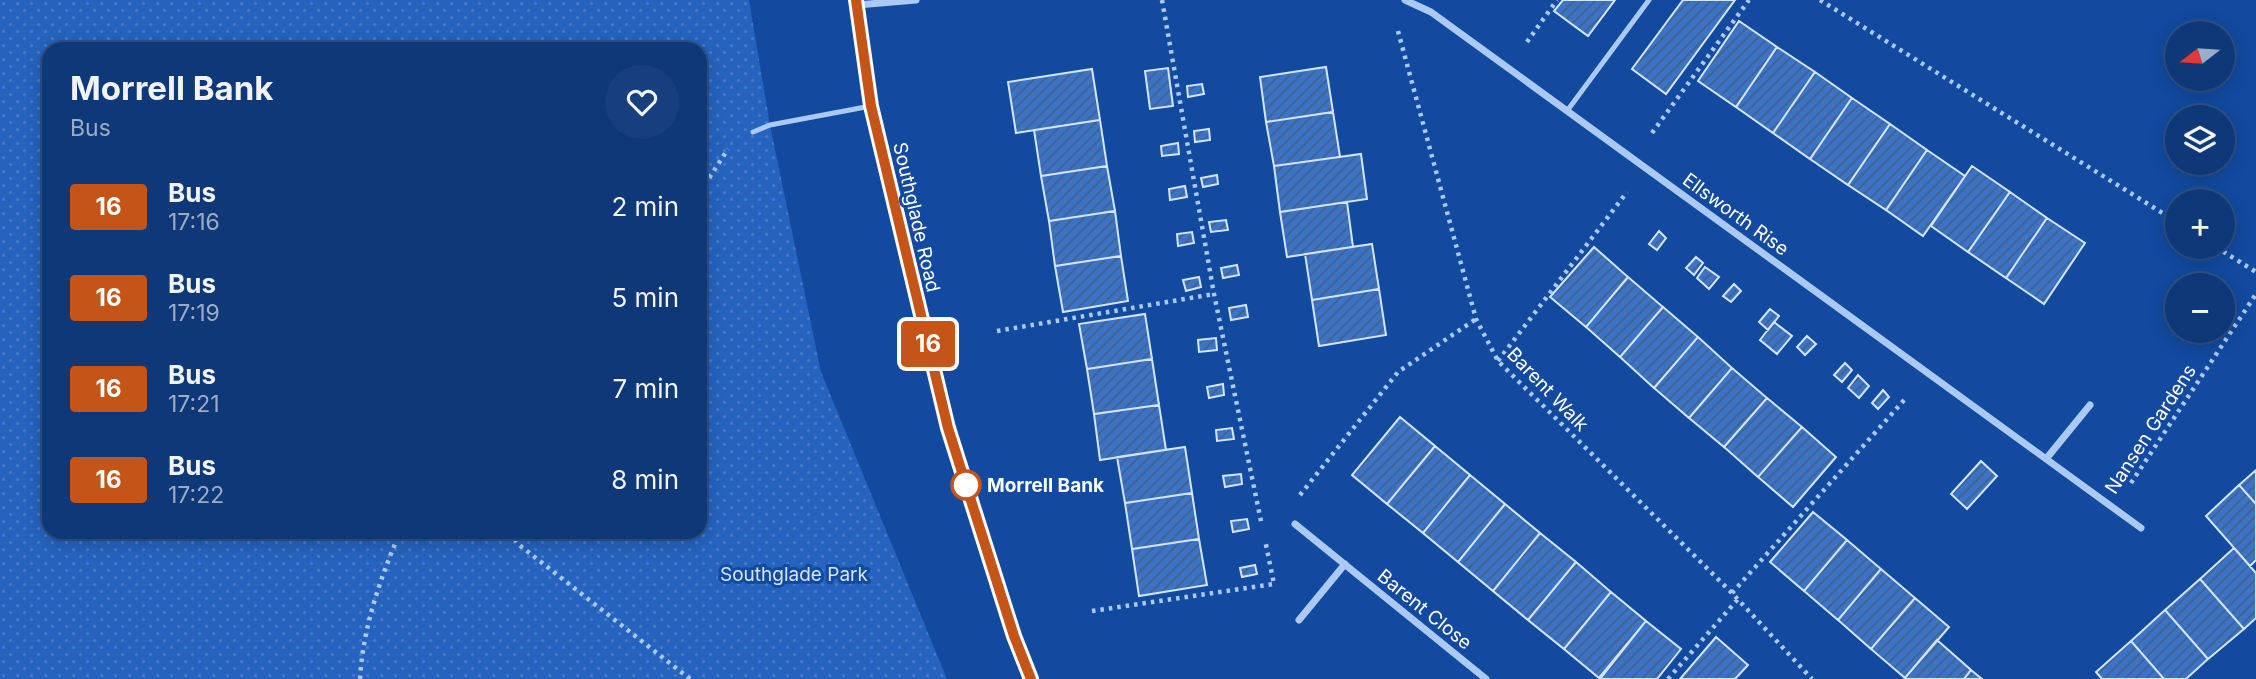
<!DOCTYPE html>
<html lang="en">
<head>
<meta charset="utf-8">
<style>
  :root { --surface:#0e3878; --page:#173f7d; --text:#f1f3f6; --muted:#9bacc6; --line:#2e528a }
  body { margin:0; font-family:Inter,sans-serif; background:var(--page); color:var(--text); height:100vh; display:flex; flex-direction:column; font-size:26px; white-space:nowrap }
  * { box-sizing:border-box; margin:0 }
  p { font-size:23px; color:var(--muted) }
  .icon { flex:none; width:38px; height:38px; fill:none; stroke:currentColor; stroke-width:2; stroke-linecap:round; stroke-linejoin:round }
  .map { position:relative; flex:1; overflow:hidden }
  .panel { position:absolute; left:42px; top:42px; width:665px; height:497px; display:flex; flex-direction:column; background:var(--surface); border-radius:21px; box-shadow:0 4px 18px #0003,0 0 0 2px var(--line) }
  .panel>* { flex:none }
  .badge { padding:0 14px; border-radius:5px; font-size:24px; line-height:46px }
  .needle { width:46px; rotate:253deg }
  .fabs { position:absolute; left:2165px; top:21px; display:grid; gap:14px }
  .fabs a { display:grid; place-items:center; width:70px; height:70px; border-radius:50%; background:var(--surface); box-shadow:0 4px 18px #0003,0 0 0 2px var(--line); font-size:35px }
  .map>.badge { position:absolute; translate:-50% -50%; box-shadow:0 0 0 4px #fff }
  .round { display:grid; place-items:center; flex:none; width:74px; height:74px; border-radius:37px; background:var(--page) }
  .head { display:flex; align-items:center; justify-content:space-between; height:119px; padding:0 28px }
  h1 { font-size:33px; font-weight:700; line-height:52px }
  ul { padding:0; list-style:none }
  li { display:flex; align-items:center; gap:21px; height:91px; padding:0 28px }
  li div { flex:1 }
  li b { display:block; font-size:26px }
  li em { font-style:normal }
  li .badge { min-width:77px; font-weight:700; text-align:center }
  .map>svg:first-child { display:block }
</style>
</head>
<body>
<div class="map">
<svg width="2256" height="679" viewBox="0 0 2256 679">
  <defs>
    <pattern id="park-dots" width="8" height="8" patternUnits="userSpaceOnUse" patternTransform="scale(1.75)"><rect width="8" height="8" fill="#2563be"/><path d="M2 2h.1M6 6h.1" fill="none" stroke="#467ac8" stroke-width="1.8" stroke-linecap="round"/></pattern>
    <pattern id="building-hatch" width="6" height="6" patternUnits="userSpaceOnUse" patternTransform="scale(1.75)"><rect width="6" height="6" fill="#3b73c7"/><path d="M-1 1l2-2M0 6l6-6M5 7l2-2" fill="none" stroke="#44608a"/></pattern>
  </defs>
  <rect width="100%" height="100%" fill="#124aa0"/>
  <path fill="url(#park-dots)" fill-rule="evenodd" d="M0,0H749L770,125L821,372L947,679H0ZM49,49H700V532H49Z"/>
  <path fill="url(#building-hatch)" stroke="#d3e5fe" stroke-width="2" d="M1563,0H1615L1588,36L1554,11Z
    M1683,0H1735L1666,94L1632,69Z
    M1739,21L1777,47L1736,107L1698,81Z
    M1777,47L1815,72L1773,133L1736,107Z
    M1326,67L1333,112L1266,122L1260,77Z
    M1168,68L1173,106L1150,109L1145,71Z
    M1092,69L1100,120L1016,133L1008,82Z
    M1815,72L1852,98L1810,159L1773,133Z
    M1202,84L1204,94L1188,97L1187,86Z
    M1852,98L1890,124L1848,185L1810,159Z
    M1333,112L1340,157L1274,166L1266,122Z
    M1100,120L1107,166L1041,176L1034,130Z
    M1890,124L1927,150L1886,210L1848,185Z
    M1209,129L1210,140L1195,142L1194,131Z
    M1178,143L1179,154L1162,156L1161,146Z
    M1927,150L1965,176L1923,236L1886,210Z
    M1361,154L1367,199L1280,212L1274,166Z
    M1107,166L1115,211L1049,221L1041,176Z
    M1972,166L2010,192L1968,252L1931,226Z
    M1217,175L1218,184L1203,187L1201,178Z
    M1185,186L1187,197L1170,200L1169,189Z
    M2010,192L2047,218L2006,278L1968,252Z
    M1347,202L1353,247L1287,257L1280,212Z
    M1115,211L1121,256L1055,266L1049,221Z
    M2047,218L2085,243L2044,304L2006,278Z
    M1226,220L1228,230L1211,232L1209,222Z
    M1659,231L1666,238L1657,250L1649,244Z
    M1192,232L1194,243L1178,246L1177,234Z
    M1372,244L1379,289L1312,300L1305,254Z
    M1594,247L1628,277L1586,327L1550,297Z
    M1121,256L1128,301L1063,312L1055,266Z
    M1696,257L1703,263L1694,275L1686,268Z
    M1237,265L1239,275L1223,278L1221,268Z
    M1705,267L1719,277L1709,289L1697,278Z
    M1199,277L1201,287L1186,291L1183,280Z
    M1628,277L1663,307L1620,357L1586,327Z
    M1734,284L1741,291L1731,302L1723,296Z
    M1379,289L1386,335L1319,346L1312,300Z
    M1246,305L1248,317L1231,320L1229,308Z
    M1663,307L1698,337L1654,388L1620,357Z
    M1770,309L1779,316L1768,330L1759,322Z
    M1145,314L1152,359L1087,369L1079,324Z
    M1774,322L1792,336L1777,354L1760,340Z
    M1807,336L1816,344L1805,355L1797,347Z
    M1698,337L1732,368L1689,418L1654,388Z
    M1216,338L1217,350L1199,352L1198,340Z
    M1152,359L1159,405L1094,414L1087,369Z
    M1845,363L1852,370L1842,382L1834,375Z
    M1732,368L1767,398L1724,447L1689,418Z
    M1858,375L1869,386L1859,398L1848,388Z
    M1223,384L1224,395L1209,398L1207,387Z
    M1883,390L1889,397L1878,409L1872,403Z
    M1767,398L1802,427L1758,477L1724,447Z
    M1159,405L1166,450L1100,460L1094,414Z
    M1400,417L1435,446L1387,504L1352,475Z
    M1802,427L1836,457L1793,507L1758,477Z
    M1232,428L1234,439L1217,441L1216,430Z
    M1435,446L1470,475L1423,533L1387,504Z
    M1185,447L1192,493L1125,503L1117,457Z
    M1981,461L1997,476L1967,509L1951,494Z
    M2256,470V504L2239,485Z
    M1241,474L1242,484L1225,487L1223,476Z
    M1470,475L1505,504L1458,562L1423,533Z
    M2239,485L2256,504V560L2250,566L2206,516Z
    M1192,493L1199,539L1132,549L1125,503Z
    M1505,504L1540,533L1493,591L1458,562Z
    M1813,512L1847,540L1804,591L1770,562Z
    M1247,519L1249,529L1233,532L1231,521Z
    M1540,533L1576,562L1528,620L1493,591Z
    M1199,539L1207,585L1139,596L1132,549Z
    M1847,540L1881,569L1838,620L1804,591Z
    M2234,548L2256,573V618L2244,629L2200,579Z
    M1576,562L1611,592L1564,649L1528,620Z
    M1255,565L1257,574L1242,577L1240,568Z
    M1881,569L1915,598L1871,649L1838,620Z
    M2200,579L2244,629L2208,659L2165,610Z
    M1611,592L1646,621L1599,678L1564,649Z
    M1915,598L1949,627L1905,678L1871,649Z
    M2165,610L2208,659L2186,679H2164L2131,641Z
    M1646,621L1681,649L1657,679H1600Z
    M1716,637L1748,665L1735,679H1680Z
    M1937,640L1971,670L1964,679H1904Z
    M2131,641L2164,679H2102L2096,672Z
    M1971,670L1982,679H1964Z"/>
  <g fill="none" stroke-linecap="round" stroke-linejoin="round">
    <path stroke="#abc9f5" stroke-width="4.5" stroke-dasharray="3.5 5" stroke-linecap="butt" d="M1162,0L1214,294L1262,526
      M1820,0L2177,222
      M1398,31L1476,319L1498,361L1732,593L1812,679
      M1527,42L1557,0
      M1652,133L1749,0
      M700,192L728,149
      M2216,247L2256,272
      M997,331L1214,294
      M1498,361L1627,192
      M2131,483L2256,294
      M1300,495L1398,372L1476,319
      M510,532L518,544L690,679
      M1732,593L1906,398
      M1092,611L1274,584L1265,540
      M360,679C363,627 380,579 400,532
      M1668,679L1738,599"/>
    <path stroke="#abc9f5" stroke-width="5" d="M1567,111L1649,0
      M753,132L770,125L871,106"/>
    <path stroke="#abc9f5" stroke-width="7" d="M1405,0L1431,12L2141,528
      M857,5L916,0
      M2046,459L2090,405
      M1295,524L1486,679
      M1299,620L1345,564"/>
    <path stroke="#abc9f5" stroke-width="12" d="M856,0L871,106L948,428L1014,636L1031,679"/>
  </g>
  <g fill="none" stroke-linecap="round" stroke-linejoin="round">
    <g stroke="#fff" stroke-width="16">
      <path id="line" d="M856,0L871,106L948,428L1014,636L1031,679"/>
    </g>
    <use href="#line" stroke="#c45417" stroke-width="10"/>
  </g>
  <circle fill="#fff" stroke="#c45417" stroke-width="3.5" cx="966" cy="485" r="14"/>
  <g text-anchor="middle" stroke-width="6" stroke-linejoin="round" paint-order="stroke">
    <g font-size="19" fill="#fff" stroke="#124aa0">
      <text transform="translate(1736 214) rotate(36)" y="7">Ellsworth Rise</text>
      <text transform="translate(917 217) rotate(77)" y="7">Southglade Road</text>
      <text transform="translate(1548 389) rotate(46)" y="7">Barent Walk</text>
      <text transform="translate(2150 429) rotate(-57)" y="7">Nansen Gardens</text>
      <text transform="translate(1425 609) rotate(39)" y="7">Barent Close</text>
    </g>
    <g font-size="19" font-weight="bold" fill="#fff" stroke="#124aa0" text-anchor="start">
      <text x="987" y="492">Morrell Bank</text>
    </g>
    <g font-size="19" fill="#d3e5fe" stroke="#124aa0">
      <text x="794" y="581">Southglade Park</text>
    </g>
  </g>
</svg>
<div class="fabs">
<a><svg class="needle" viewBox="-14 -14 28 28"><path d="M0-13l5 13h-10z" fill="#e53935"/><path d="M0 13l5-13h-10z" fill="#9bacc6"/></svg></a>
<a><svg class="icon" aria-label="layers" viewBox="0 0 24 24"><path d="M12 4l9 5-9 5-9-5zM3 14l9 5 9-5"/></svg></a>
<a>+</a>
<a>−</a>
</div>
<b class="badge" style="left:928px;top:344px;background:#c45417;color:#fff">16</b>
<section class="panel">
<div class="head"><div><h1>Morrell Bank</h1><p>Bus</p></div><a class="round"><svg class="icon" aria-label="heart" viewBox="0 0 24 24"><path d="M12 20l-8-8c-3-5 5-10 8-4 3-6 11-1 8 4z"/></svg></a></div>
<ul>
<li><span class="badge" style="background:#c45417;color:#fff">16</span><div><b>Bus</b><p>17:16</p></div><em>2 min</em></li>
<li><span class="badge" style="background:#c45417;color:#fff">16</span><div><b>Bus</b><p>17:19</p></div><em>5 min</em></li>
<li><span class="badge" style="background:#c45417;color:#fff">16</span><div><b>Bus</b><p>17:21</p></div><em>7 min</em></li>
<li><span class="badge" style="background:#c45417;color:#fff">16</span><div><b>Bus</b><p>17:22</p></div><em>8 min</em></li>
</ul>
</section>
</div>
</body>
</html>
